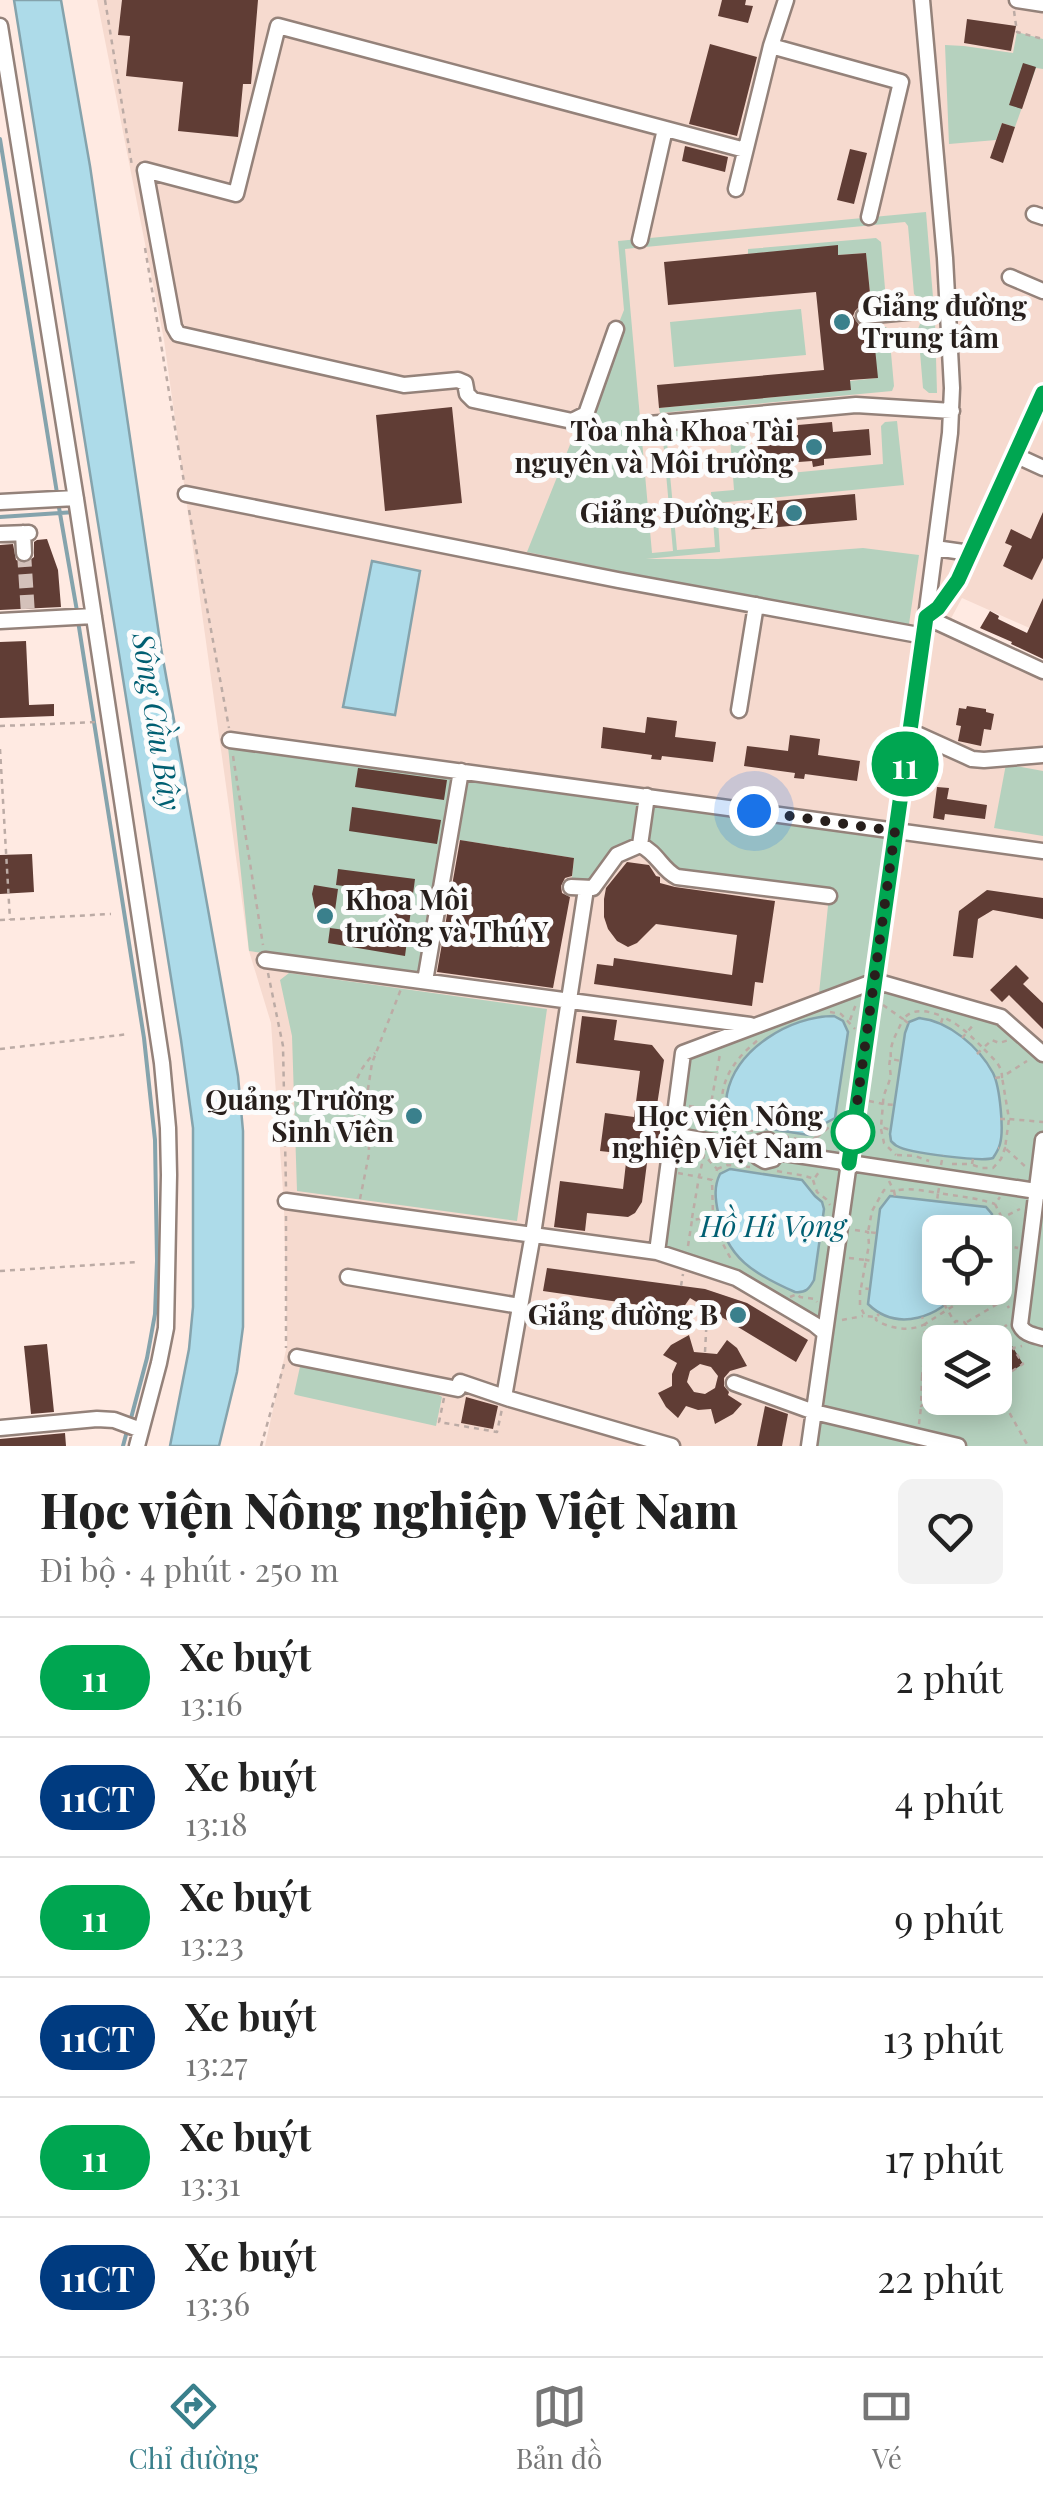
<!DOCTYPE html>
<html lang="vi">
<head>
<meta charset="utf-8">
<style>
  :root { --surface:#fff; --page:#f2f2f2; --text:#222; --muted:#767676; --line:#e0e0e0; --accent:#3a808c }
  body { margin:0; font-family:"Playfair Display",serif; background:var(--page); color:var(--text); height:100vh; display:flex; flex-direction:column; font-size:38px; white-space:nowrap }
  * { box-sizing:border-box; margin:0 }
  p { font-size:32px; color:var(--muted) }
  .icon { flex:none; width:55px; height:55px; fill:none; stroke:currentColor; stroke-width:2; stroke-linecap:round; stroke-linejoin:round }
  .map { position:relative; height:1446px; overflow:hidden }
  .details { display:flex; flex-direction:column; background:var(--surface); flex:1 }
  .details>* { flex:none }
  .badge { padding:0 20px; border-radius:32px; font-size:35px; line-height:65px }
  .controls { position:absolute; left:922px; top:1215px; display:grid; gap:20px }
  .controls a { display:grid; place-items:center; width:90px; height:90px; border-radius:15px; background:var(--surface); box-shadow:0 5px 25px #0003; font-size:50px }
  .you { position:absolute; width:50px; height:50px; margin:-25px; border:8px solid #fff; border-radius:50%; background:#1a73e8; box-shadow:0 0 0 15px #1a73e833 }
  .map>.badge { position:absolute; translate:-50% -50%; box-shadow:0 0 0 5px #fff }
  .round { display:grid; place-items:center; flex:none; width:105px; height:105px; border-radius:15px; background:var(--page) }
  .headline { display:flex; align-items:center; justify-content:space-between; height:170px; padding:0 40px }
  h1 { font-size:48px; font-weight:800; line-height:75px }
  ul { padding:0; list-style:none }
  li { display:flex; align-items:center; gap:30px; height:120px; padding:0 40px; border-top:2px solid var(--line) }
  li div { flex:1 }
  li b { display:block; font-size:38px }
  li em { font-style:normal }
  li .badge { min-width:110px; font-weight:700; text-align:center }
  .tab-bar { display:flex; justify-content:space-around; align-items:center; height:140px; border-top:2px solid var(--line); background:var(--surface); font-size:28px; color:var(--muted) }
  .tab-bar a { display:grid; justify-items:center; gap:5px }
  .tab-bar .selected { color:var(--accent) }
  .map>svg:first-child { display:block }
</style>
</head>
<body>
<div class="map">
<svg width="1043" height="1446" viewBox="0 0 1043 1446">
  <rect width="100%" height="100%" fill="#ffeae2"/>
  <path fill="#f6dacf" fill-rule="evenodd" d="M97,0H1043V634L962,598L947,626L1043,671V1446H265L287,1345L284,1206L271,1023L249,951L164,340ZM940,1232H995V1288H940ZM940,1342H995V1398H940Z"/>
  <path fill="#b5d1be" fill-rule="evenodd" d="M1017,32L1043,39V69L1036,68L1015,127L1002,123L996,140L949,144L945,45L964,46L1013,53Z
    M926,212L933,297L918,298L914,294L908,226L905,222L625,249L652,553L673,551L662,429L684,427L685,439L667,442L677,550L715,547L711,492L734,490L730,436L692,439L691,426L743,421L748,477L883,464L881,426L885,422L897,421L904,485L717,503L720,552L646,559H718L863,548L919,555L908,631L527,552L624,310L618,241Z
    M876,238L881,242L886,300L871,303L866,253L838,255V246L748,254V249Z
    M801,309L806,355L674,367L670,322Z
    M935,322L937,393H929L923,388L918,329L920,324Z
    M886,327L889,331L894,386L892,391L660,413L659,408L850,390V381L877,378L873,328Z
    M227,737L894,829L876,981L1001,1017L1043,1056V1446H814L824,1406L831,1334L736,1278L657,1252L683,1053L818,1003L829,896L677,877L659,858L628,848L598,883L571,887L574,858L453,839L429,978L249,951ZM940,1232H995V1288H940ZM940,1342H995V1398H940Z
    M1006,764L1043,771V836L994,828Z
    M289,973L547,1009L517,1221L297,1191L292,1036L280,980Z
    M301,1362L439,1395L442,1397L436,1426L296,1395L294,1394Z"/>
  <path fill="#addbe9" stroke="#85a3ac" stroke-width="2.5" d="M14,0H61L90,166L161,648L238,1076L243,1131V1327L237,1372L219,1446H170L189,1349L193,1307V1128L181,1040Z
    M372,561L420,571L395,715L343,707Z
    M834,1016L843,1021L848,1032L835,1118L824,1124L812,1135H809L732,1123C725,1113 725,1106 727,1094C736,1049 790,1016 834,1016Z
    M919,1018C949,1021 979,1047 993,1073C1000,1087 1004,1130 1000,1144C999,1148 995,1155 993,1158C982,1162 908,1153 897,1146C895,1145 893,1143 891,1141L890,1134L905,1033L909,1022Z
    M730,1169L802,1180L815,1196L822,1202L824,1209L814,1280C809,1289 806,1293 795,1292C756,1275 725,1258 718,1212C715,1198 714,1186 720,1174Z
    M890,1196L986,1207L992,1214L989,1232H940V1288H962C939,1317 898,1333 868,1304L880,1209Z"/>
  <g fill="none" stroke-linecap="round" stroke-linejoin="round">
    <path stroke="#85a3ac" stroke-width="4" d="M0,139L57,493
      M58,502L77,611
      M0,517L75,512
      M78,621L144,1038L155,1140L157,1261L155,1314L147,1358L130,1422
      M123,1446L127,1431"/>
  </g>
  <path fill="#603d35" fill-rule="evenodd" d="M122,0H258L251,84H243L238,137L178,131L183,82L126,76L130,36L118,35Z
    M722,0H746L745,5L753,6L748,23L718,16Z
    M967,19L1016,26L1011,51L964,43Z
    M710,44L757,57L737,136L689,124Z
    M1023,63L1036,67L1022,109L1009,105Z
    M1002,123L1015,127L1003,163L990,158Z
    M685,146L728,157L725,172L682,161Z
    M850,149L867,153L854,204L837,200Z
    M838,245V255L866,253L871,303L862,304L855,311L853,316L859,325L865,328H873L878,378L850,380L851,390L659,408L657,385L824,370L816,292L668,305L664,262Z
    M452,407L462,503L385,511L376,415Z
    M832,422L833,432L869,429L871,455L824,459V465L813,467L812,461L759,465L757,439L798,435V425Z
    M855,494L857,520L733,531L730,505Z
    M1043,512V558L1032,580L1003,566L1012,546L1005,543L1011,529L1031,539Z
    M47,539L58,570L61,607L0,610V545L13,544L16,560L26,563L34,557V542L37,540Z
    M1043,598V659L1011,644L1012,642L980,628L990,611L999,616L998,619L1027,633Z
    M26,641L29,705L54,704V716L0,718V642Z
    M967,706L986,709V712L994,714L991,730L984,729L981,746L958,741L961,726L956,725L959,708L966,709Z
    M647,717L677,721L675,737L716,742L713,762L662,756L661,760L651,759L652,755L601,748L603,727L645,733Z
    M790,735L820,739L818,755L860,761L857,781L805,774L804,779L794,778L795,773L744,766L747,746L788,751Z
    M358,768L447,780L444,800L355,787Z
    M937,787L949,788L947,799L987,805L985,819L945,814L944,820L933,818Z
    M352,807L441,820L437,844L349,831Z
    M460,840L574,858L572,876L565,878L561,886L562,893L570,897L553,988L437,972Z
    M32,854L34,892L0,894V855Z
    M627,862L649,865L656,876L660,877V883L675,887L775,901L763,983L755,982L752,1006L594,984L597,964L613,966L614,958L732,975L737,935L656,924L637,943L628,947L617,941L608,929L604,917V899L606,888Z
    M338,869L415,879L405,956L328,943L330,928L390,936L397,893L336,885Z
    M314,885L338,889L333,925L318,922L312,894Z
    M987,890L1043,898V919L993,910L978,919L973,958L953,956L959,911Z
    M1016,965L1029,978L1023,984L1043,1003V1029L1009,995L1002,1002L990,990Z
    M582,1016L617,1020L614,1040L652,1045L664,1060L655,1118L662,1120L657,1155H648L642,1202L635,1213L628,1217L587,1213L585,1231L554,1227L560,1181L623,1189L627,1154L600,1151L605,1113L634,1117L640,1071L576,1063Z
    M547,1268L705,1289L747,1303L808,1340L796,1362L690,1298L681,1311L543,1291Z
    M1003,1331L1023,1364L995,1382V1360L999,1357L995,1350V1336Z
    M689,1335L694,1352L717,1354L727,1340L737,1348L747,1366L730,1371L724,1378V1386L729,1392L728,1395L742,1404L733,1414L715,1424L711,1409L698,1410L686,1406L678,1418L666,1407L658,1393L672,1386V1374L677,1363L663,1355L671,1345ZM700,1364L711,1367L718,1376L715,1388L705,1394L694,1392L687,1382L690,1371Z
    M47,1344L54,1412L31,1414L24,1346Z
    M466,1397L498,1406L493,1429L461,1423Z
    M765,1406L788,1414L782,1446H757Z
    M65,1433L66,1446H0V1439Z"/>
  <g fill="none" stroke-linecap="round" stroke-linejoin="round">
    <path stroke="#d4c1ba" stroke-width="14" stroke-dasharray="14 7" stroke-linecap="butt" d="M24,553L28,614"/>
    <g stroke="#94827a" stroke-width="19">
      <path id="minor" d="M922,0L945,258L952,388L950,433L926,617L1043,671
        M1017,0L1043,4
        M0,26L76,499L162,1063L168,1128L169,1175L166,1328L159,1363L137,1446
        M771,46L901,82L869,217
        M736,189L771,46L786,0
        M1034,214L1043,217
        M640,240L665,129
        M1010,277L1043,291
        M864,316L948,308
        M616,329L586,414L572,421L473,400L467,394L465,383L458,380L404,385L178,334L174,327L145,170L236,194L278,26L745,150
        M649,424L856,405L952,411
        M1015,455L1043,468
        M186,494L618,580L924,636
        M0,502L76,498
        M23,533L24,553
        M0,534L29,533
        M935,548L970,553
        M0,621L94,616
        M739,710L756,605
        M910,731L972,759L984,760L1043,755
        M230,740L1043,851
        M640,845L647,796
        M571,887L593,888L617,855L640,845C658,853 661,869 677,877L829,896
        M265,960L750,1025
        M425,981L461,771
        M672,1135L756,1149
        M1043,1140L1020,1325C1024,1334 1033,1335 1043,1338
        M777,1152L773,1159L765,1161L758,1157L756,1149L760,1142L768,1140L775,1144L777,1152L1043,1192
        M286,1201L657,1252L736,1278L814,1324L825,1333
        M657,1252L683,1053L875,981L1001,1017L1043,1054
        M348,1277L520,1306
        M297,1357L458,1389L460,1382L510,1399L672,1446
        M734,1383L814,1412L958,1446
        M504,1397L533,1234L586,889
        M0,1428L97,1419L114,1420L141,1430
        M809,1446L926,617L939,608L958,580L1043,393"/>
    </g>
    <path stroke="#bcaba5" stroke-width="2.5" stroke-dasharray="5 5" stroke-linecap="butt" d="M105,0L132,166
      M1014,11L1017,32L1043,39
      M145,248L184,482
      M189,510L229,728
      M0,726L98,722
      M0,749L10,920
      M233,756L263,945
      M0,920L111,914
      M268,973L283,1046L286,1188
      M883,1005L903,1019C897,1034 889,1043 891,1059L901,1061
      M830,1012L841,1014L855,1029
      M850,1020L856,1004
      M908,1023L903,1019C914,1007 928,1011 942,1016
      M941,1023L943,1017C959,1024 971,1036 983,1048L992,1040L999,1043L1009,1040
      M962,1038L975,1023
      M0,1049L129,1034
      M977,1054L983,1048C991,1057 1002,1064 1002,1077L1027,1061
      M890,1060C888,1067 892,1073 890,1079C887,1089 883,1093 883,1104L895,1105
      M995,1078L1002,1077L1009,1119L1043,1122
      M869,1101L883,1104L881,1127L891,1130
      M689,1106L710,1109L720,1054
      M1000,1119H1009L1005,1148L1027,1168
      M708,1129L710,1109L721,1110
      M881,1129L884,1143L896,1155
      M753,1131L731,1128L724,1123C716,1086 730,1063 758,1040
      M784,1136L805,1141L816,1138L814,1134
      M368,1145C348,1114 347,1079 375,1053
      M821,1145L816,1138L828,1128L844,1120
      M897,1155L915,1156L929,1161
      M952,1164H972L973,1159
      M941,1165L943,1155
      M973,1165L982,1168H993L1001,1159L1005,1148H998
      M717,1169L727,1165L750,1167
      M777,1171C790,1174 802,1174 814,1179L819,1172
      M678,1173L699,1177L704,1155L717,1169L716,1174
      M813,1180L817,1192L826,1199L830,1205
      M939,1188L938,1193C958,1196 977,1198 995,1204
      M895,1196L894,1191C907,1187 925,1191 938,1193L937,1201
      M360,1199L369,1154L368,1089L372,1063L401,989
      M286,1216V1348
      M692,1218L699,1177L712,1180L713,1217
      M993,1219L1002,1218L995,1204L1000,1197
      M720,1223L715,1222L714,1227L732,1261
      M855,1230L868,1232L869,1245L866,1260L872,1261
      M876,1233L868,1232L872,1211L884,1190L894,1191L889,1181
      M995,1240L1002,1218L1020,1209
      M995,1243L1018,1248
      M688,1246L692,1220L713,1217L715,1222
      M849,1258L866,1260L861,1288L869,1289
      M0,1271L139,1262
      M681,1286L683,1274
      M995,1287L1002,1299
      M860,1290V1306L865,1316L876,1317L879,1314
      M790,1297L797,1294L800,1297L815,1299L817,1302
      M944,1304L954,1321
      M876,1317V1320C890,1329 911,1332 925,1324L922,1317
      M842,1320L863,1316
      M967,1322L1004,1300L1009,1308
      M979,1342L1007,1325
      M925,1346V1324L961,1301L972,1288
      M705,1352L707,1314
      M940,1366L922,1377L921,1406L940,1394
      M922,1377L925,1348L952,1331V1325L956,1321L964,1322L968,1327L967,1333L962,1337L956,1336L952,1331
      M995,1382L1023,1364L1013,1348L1022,1346
      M995,1387L1028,1446
      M444,1398L439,1422L497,1432L502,1409
      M958,1398L961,1402L969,1398
      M919,1424L921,1407
      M261,1446L285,1361"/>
    <use href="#minor" stroke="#fff" stroke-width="14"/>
  </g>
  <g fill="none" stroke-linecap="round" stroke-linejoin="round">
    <g stroke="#fff" stroke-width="22">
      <path id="line" d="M849,1163L926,617L938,608L958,580L1043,393"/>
    </g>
    <use href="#line" stroke="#00a651" stroke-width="15"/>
    <path stroke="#271f1c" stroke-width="10" stroke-dasharray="0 18" d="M754,811L895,831L853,1132"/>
  </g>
  <g fill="#3a808c" stroke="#fcfcfc" stroke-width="4">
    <circle cx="842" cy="322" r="10"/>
    <circle cx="814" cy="447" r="10"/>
    <circle cx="794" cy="513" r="10"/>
    <circle cx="325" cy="916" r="10"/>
    <circle cx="414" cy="1116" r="10"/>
    <circle cx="738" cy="1315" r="10"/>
  </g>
  <circle fill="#fff" stroke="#00a651" stroke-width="5" cx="853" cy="1132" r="20"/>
  <g text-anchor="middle" stroke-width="10" stroke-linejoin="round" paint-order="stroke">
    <g font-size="28" font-weight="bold" fill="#271f1c" stroke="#fcfcfc" text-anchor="end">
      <text x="862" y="316" text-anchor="start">Giảng đường<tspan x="862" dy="32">Trung tâm</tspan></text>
      <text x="794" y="441">Tòa nhà Khoa Tài<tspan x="794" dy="32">nguyên và Môi trường</tspan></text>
      <text x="774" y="523">Giảng Đường E</text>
      <text x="345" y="910" text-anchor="start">Khoa Môi<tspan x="345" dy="32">trường và Thú Y</tspan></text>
      <text x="394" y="1110">Quảng Trường<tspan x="394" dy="32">Sinh Viên</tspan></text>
      <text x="718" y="1325">Giảng đường B</text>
    </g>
    <g font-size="28" font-weight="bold" fill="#271f1c" stroke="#fcfcfc" text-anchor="end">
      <text x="823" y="1126">Học viện Nông<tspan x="823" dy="32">nghiệp Việt Nam</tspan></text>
    </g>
    <g font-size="30" font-style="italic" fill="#005f72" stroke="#fcfcfc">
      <text transform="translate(156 722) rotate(81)" y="10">Sông Cầu Bây</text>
      <text x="773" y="1237">Hồ Hi Vọng</text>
    </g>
  </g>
</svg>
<div class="controls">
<a><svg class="icon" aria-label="locate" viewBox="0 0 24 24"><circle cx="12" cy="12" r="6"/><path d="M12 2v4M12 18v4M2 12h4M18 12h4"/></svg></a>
<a><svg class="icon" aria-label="layers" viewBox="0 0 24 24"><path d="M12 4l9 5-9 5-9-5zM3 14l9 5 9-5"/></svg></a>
</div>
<div class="you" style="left:754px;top:811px"></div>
<b class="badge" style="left:905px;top:764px;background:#00a651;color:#fff">11</b>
</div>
<section class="details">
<div class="headline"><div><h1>Học viện Nông nghiệp Việt Nam</h1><p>Đi bộ · 4 phút · 250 m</p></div><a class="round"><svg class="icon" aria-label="heart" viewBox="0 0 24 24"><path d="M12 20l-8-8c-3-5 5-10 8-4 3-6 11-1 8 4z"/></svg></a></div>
<ul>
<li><span class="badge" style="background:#00a651;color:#fff">11</span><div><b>Xe buýt</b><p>13:16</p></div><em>2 phút</em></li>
<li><span class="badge" style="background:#003b80;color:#fff">11CT</span><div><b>Xe buýt</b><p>13:18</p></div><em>4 phút</em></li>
<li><span class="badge" style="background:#00a651;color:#fff">11</span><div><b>Xe buýt</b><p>13:23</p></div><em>9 phút</em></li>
<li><span class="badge" style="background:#003b80;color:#fff">11CT</span><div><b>Xe buýt</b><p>13:27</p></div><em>13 phút</em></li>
<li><span class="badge" style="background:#00a651;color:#fff">11</span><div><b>Xe buýt</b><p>13:31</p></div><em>17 phút</em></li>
<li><span class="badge" style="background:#003b80;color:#fff">11CT</span><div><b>Xe buýt</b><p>13:36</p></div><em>22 phút</em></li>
</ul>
</section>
<nav class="tab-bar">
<a class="selected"><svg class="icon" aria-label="directions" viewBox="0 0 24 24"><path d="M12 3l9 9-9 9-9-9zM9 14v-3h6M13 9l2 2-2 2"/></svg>Chỉ đường</a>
<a><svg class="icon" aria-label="map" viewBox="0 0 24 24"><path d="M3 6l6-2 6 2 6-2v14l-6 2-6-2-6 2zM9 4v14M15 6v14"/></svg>Bản đồ</a>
<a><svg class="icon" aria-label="tickets" viewBox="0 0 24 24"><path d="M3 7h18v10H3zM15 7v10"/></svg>Vé</a>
</nav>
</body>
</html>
